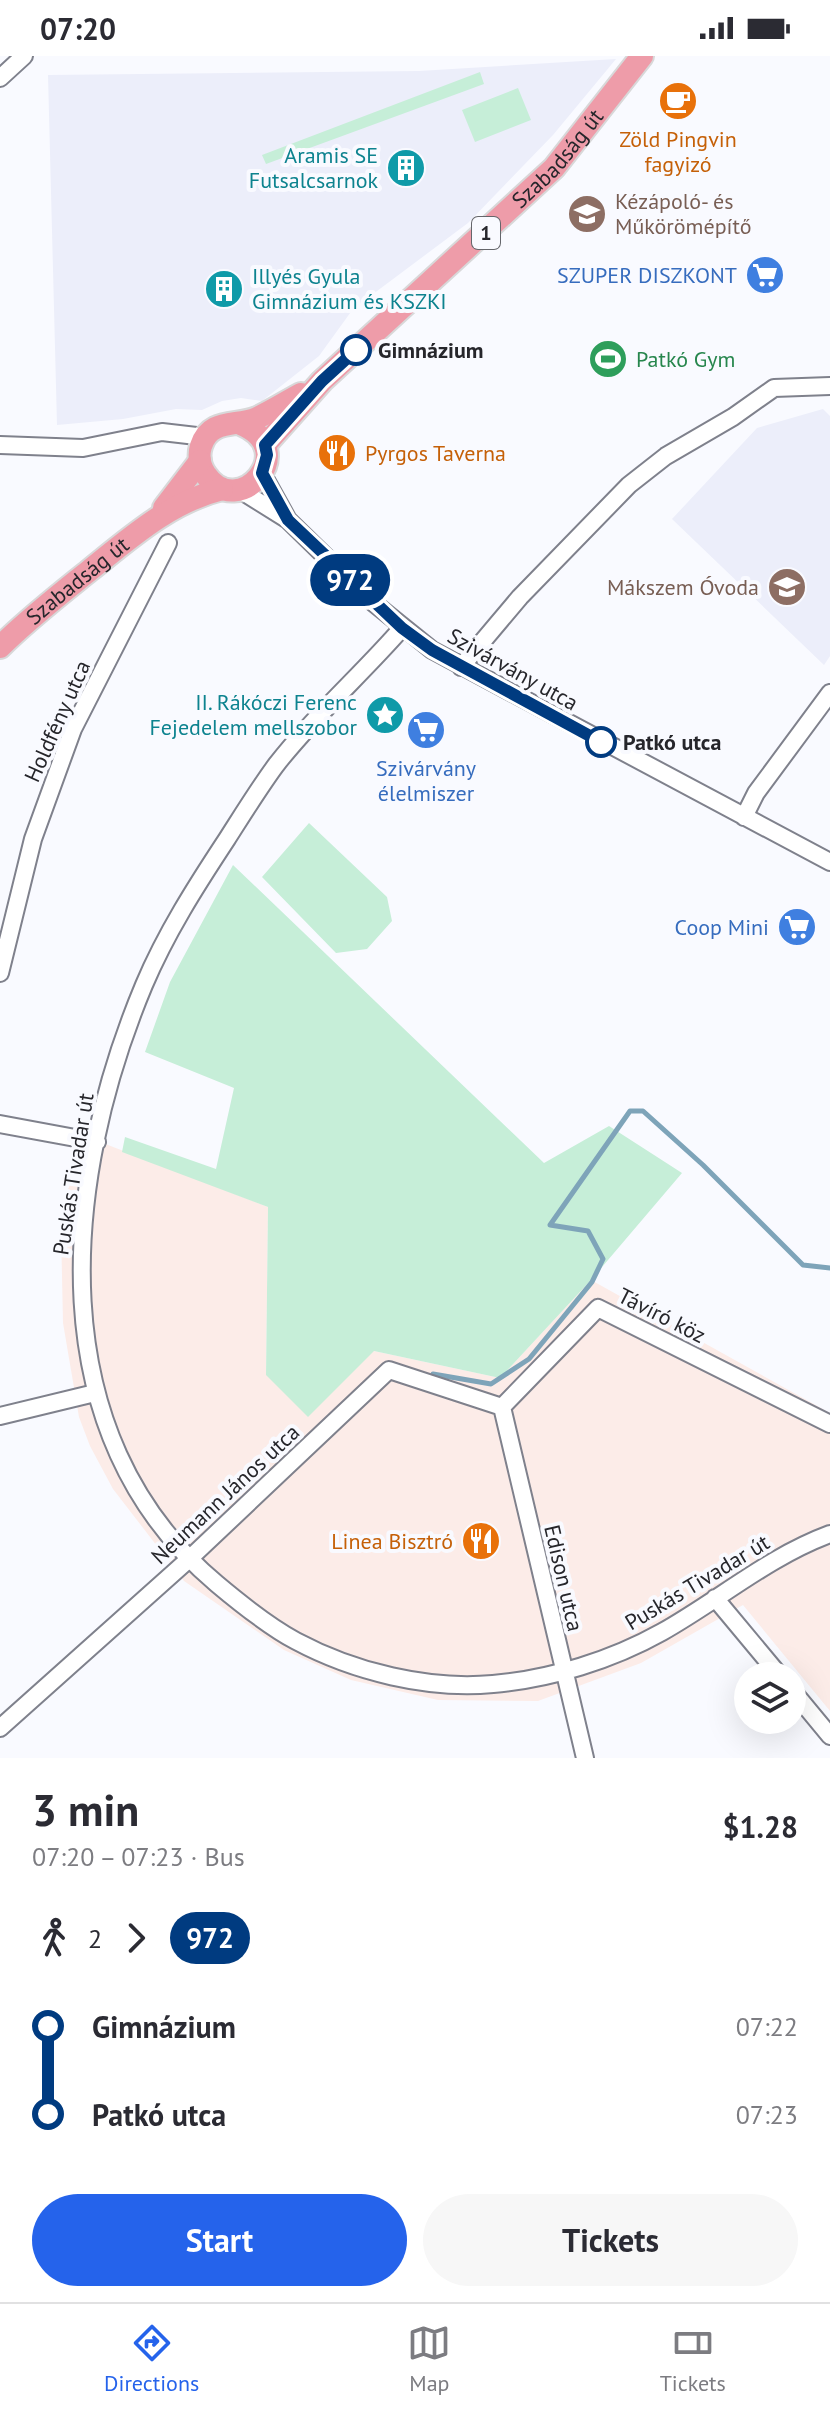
<!DOCTYPE html>
<html lang="en">
<head>
<meta charset="utf-8">
<style>
  :root { --surface:#fff; --page:#f7f7f7; --text:#2b2b33; --muted:#7c7c81; --line:#e1e1e2; --accent:#2563eb }
  body { margin:0; font-family:"PT Sans",sans-serif; background:var(--page); color:var(--text); height:100vh; display:flex; flex-direction:column; font-size:30px; white-space:nowrap }
  * { box-sizing:border-box; margin:0 }
  p { font-size:26px; color:var(--muted) }
  .icon { flex:none; width:44px; height:44px; fill:none; stroke:currentColor; stroke-width:2; stroke-linecap:round; stroke-linejoin:round }
  .map { position:relative; height:1702px; overflow:hidden }
  .sheet { display:flex; flex-direction:column; background:var(--surface); flex:1 }
  .sheet>* { flex:none }
  .badge { padding:0 16px; border-radius:26px; font-size:28px; line-height:52px }
  .fabs { position:absolute; left:734px; top:1606px; display:grid; gap:16px }
  .fabs a { display:grid; place-items:center; width:72px; height:72px; border-radius:50%; background:var(--surface); box-shadow:0 8px 32px #0002; font-size:40px }
  .map>.badge { position:absolute; translate:-50% -50%; box-shadow:0 0 0 4px #fff }
  .legs { display:flex; align-items:center; gap:12px; height:88px; padding:0 32px; font-size:26px }
  .legs p { margin-inline-start:auto }
  .overview { display:flex; align-items:center; justify-content:space-between; height:136px; padding:0 32px }
  h1 { font-size:44px; font-weight:600; line-height:60px }
  .cta { display:flex; gap:16px; margin-top:auto; padding:16px 32px }
  .cta a { flex:1; height:92px; border-radius:48px; background:var(--accent); color:#fff; font-size:32px; font-weight:600; line-height:92px; text-align:center }
  .cta a+a { background:var(--page); color:var(--text) }
  ul { padding:0 32px; list-style:none }
  li { display:flex; align-items:center; gap:28px; height:88px; font-size:30px }
  li i { display:grid; place-items:center; width:12px; height:100%; margin:0 10px; background:currentColor }
  li i::after { content:''; width:20px; height:20px; margin:-10px; border:6px solid; border-radius:50%; background:var(--surface) }
  li p { margin-inline-start:auto }
  li:first-child i { background:linear-gradient(#0000 50%,currentColor 0) }
  li:last-child i { background:linear-gradient(currentColor 50%,#0000 0) }
  .status { display:flex; justify-content:space-between; align-items:center; height:56px; padding:0 40px; background:var(--surface); direction:ltr }
  .status svg { height:22px; fill:currentColor }
  .dock { display:flex; justify-content:space-around; align-items:center; height:112px; border-top:2px solid var(--line); background:var(--surface); font-size:22px; color:var(--muted) }
  .dock a { display:grid; justify-items:center; gap:4px }
  .dock .selected { color:var(--accent) }
  .map>svg:first-child { display:block }
</style>
</head>
<body>
<div class="status"><b>07:20</b><svg viewBox="0 0 49 12"><path d="M0 12V9h3v3zM5 12V6h3v6zM10 12V3h3v9zM15 12V0h3v12zM26 1h20v11H26zM47 4h2v5h-2z"/></svg></div>
<div class="map">
<svg width="830" height="1702" viewBox="0 0 830 1702">
  <rect width="100%" height="100%" fill="#f9faff"/>
  <path fill="#fcece8" d="M77,1077L268,1151L266,1319L374,1295L500,1322L591,1224L830,1357V1655L743,1549L641,1607L538,1645L438,1644L351,1624L284,1594L184,1525L113,1433L90,1390L79,1361L63,1267L61,1173Z"/>
  <path fill="#eceefa" d="M616,3L553,79L468,167L353,253L319,300L262,345L241,342L222,345L202,354L176,353L123,363L57,369L48,19L419,15Z
    M823,353L830,360V600L824,609L672,463L757,372Z"/>
  <path fill="#c6eed8" d="M480,16L484,28L266,108L262,99Z
    M518,32L531,64L475,86L462,54Z
    M309,767L387,841L392,865L367,893L336,897L262,821Z
    M233,809L544,1107L609,1070L682,1117L591,1224L500,1322L374,1295L308,1361L266,1319L268,1151L122,1096L125,1081L216,1113L234,1032L145,996L170,926Z"/>
  <g fill="none" stroke-linecap="round" stroke-linejoin="round">
    <path stroke="#7ea4b9" stroke-width="5" d="M433,1318L491,1328L529,1303L592,1226L603,1203L588,1175L550,1169L630,1055H643L703,1109L803,1209L830,1212"/>
    <g stroke="#7f818c" stroke-width="20">
      <path id="minor" d="M0,22L24,0
        M0,389L83,392L162,376L205,381
        M262,417L287,462
        M240,434L288,464L370,544L432,594L830,806
        M402,572C362,618 314,660 276,709C259,732 243,758 227,783C196,830 166,877 144,929C62,1125 38,1378 217,1528C242,1549 268,1570 296,1585C354,1616 428,1634 493,1628C551,1623 612,1604 662,1576C719,1544 768,1501 830,1478
        M461,611L520,541L629,429L666,400L733,361L774,332L830,330
        M744,761L756,737L830,637
        M0,917L33,783L73,673L168,487
        M0,1068L97,1086
        M502,1351L598,1252L830,1368
        M502,1351L585,1702
        M0,1360L95,1337
        M715,1542L780,1620
        M792,1634L830,1680
        M0,1672L188,1504L389,1314L502,1351"/>
    </g>
    <g stroke="#d8d8d9" stroke-width="26">
      <g id="major">
        <path d="M241,368C303,394 238,466 206,419C200,411 198,400 201,390C210,362 236,371 257,362C272,355 286,346 301,338"/>
        <path id="s1" d="M265,389L322,325L554,112L642,0"/>
        <path d="M164,452L200,405"/>
        <path id="s2" d="M0,591C28,563 59,539 90,514C131,481 170,446 222,433"/>
      </g>
    </g>
    <use href="#minor" stroke="#fff" stroke-width="16"/>
    <use href="#major" stroke="#ee9ca9" stroke-width="22"/>
  </g>
  <g fill="none" stroke-linecap="round" stroke-linejoin="round">
    <g stroke="#fff" stroke-width="18">
      <path id="line-1" d="M356,294L322,325L265,389L267,399L262,417L288,464L402,572L432,594L601,686"/>
    </g>
    <use href="#line-1" stroke="#003b80" stroke-width="12"/>
  </g>
  <defs>
    <g id="cafe-disc" transform="scale(2)"><circle r="9.5" fill="#e8710a" stroke="#f9faff"/><path d="M-5.5-4.5H6V0H3Q3 3.5 0 3.5H-2.5Q-5.5 3.5-5.5 0ZM3-3.2v2h1.7v-2ZM-6 4.5H4V6H-6Z" fill="#fff"/></g>
    <g id="building-disc" transform="scale(2)"><circle r="9.5" fill="#0f9aa8" stroke="#f9faff"/><path d="M-4-6H4V6H1V3H-1V6H-4ZM-2.5-4.3h1.7v1.8h-1.7ZM.8-4.3h1.7v1.8H.8ZM-2.5-1h1.7V.8h-1.7ZM.8-1h1.7V.8H.8Z" fill="#fff"/></g>
    <g id="school-disc" transform="scale(2)"><circle r="9.5" fill="#8d6e63" stroke="#f9faff"/><path d="M0-5L7-2L0 1L-7-2ZM-4 1L0 2.5L4 1V4Q0 6-4 4Z" fill="#fff"/></g>
    <g id="supermarket-disc" transform="scale(2)"><circle r="9.5" fill="#3f7fe0" stroke="#f9faff"/><path d="M-6-5.5h2.5l.6 2H6L4.5 2H-2.5L-4.4-4H-6ZM-1.5 3.2a1.3 1.3 0 1 0 .1 0ZM3 3.2a1.3 1.3 0 1 0 .1 0Z" fill="#fff"/></g>
    <g id="stadium-disc" transform="scale(2)"><circle r="9.5" fill="#2e9e5b" stroke="#f9faff"/><path d="M0-5a6.5 5 0 1 0 0 10a6.5 5 0 1 0 0-10ZM-3.5-1.8h7v3.6h-7Z" fill="#fff"/></g>
    <g id="restaurant-disc" transform="scale(2)"><circle r="9.5" fill="#e8710a" stroke="#f9faff"/><path d="M-5-6h1v4h1v-4h1v4h1v-4h1v5L-1.5 .5V6h-2V.5L-5-1ZM5-6V6H3V1.5H1.5Q1.5-4 5-6Z" fill="#fff"/></g>
    <g id="sight-disc" transform="scale(2)"><circle r="9.5" fill="#0f9aa8" stroke="#f9faff"/><path d="M0-6L1.8-2.2L6-1.7L2.9 1.2L3.7 5.4L0 3.3L-3.7 5.4L-2.9 1.2L-6-1.7L-1.8-2.2Z" fill="#fff"/></g>
  </defs>
  <g fill-rule="evenodd">
    <use href="#cafe-disc" x="678" y="45"/>
    <use href="#building-disc" x="406" y="112"/>
    <use href="#school-disc" x="587" y="158"/>
    <use href="#supermarket-disc" x="765" y="219"/>
    <use href="#building-disc" x="224" y="233"/>
    <use href="#stadium-disc" x="608" y="303"/>
    <use href="#restaurant-disc" x="337" y="397"/>
    <use href="#school-disc" x="787" y="531"/>
    <use href="#sight-disc" x="385" y="659"/>
    <use href="#supermarket-disc" x="426" y="674"/>
    <use href="#supermarket-disc" x="797" y="871"/>
    <use href="#restaurant-disc" x="481" y="1485"/>
  </g>
  <g fill="#fff" stroke="#003b80" stroke-width="4">
    <circle cx="356" cy="294" r="14"/>
    <circle cx="601" cy="686" r="14"/>
  </g>
  <g text-anchor="middle" stroke-width="8" stroke-linejoin="round" paint-order="stroke">
    <rect fill="#f9faff" stroke="#65666b" stroke-width="2" x="472" y="161" width="28" height="32" rx="6"/>
    <g font-size="20" font-weight="bold" fill="#26262b">
      <text x="486" y="184">1</text>
    </g>
    <g font-size="22" fill="#c56008" stroke="#f9faff">
      <text x="678" y="91">Zöld Pingvin<tspan x="678" dy="25">fagyizó</tspan></text>
      <text x="365" y="405" text-anchor="start">Pyrgos Taverna</text>
      <text x="453" y="1493" text-anchor="end">Linea Bisztró</text>
    </g>
    <g font-size="22" fill="#0d838f" stroke="#f9faff" text-anchor="end">
      <text x="378" y="107">Aramis SE<tspan x="378" dy="25">Futsalcsarnok</tspan></text>
      <text x="252" y="228" text-anchor="start">Illyés Gyula<tspan x="252" dy="25">Gimnázium és KSZKI</tspan></text>
      <text x="357" y="654">II. Rákóczi Ferenc<tspan x="357" dy="25">Fejedelem mellszobor</tspan></text>
    </g>
    <g font-size="22" fill="#26262b" stroke="#f9faff">
      <text dy="8" stroke="none"><textPath href="#s1" startOffset="410">Szabadság út</textPath></text>
      <text dy="8" stroke="none"><textPath href="#s2" startOffset="102">Szabadság út</textPath></text>
      <text transform="translate(513 613) rotate(29)" y="8">Szivárvány utca</text>
      <text transform="translate(57 665) rotate(-66)" y="8">Holdfény utca</text>
      <text transform="translate(73 1118) rotate(-81)" y="8">Puskás Tivadar út</text>
      <text transform="translate(662 1259) rotate(27)" y="8">Távíró köz</text>
      <text transform="translate(225 1438) rotate(-43)" y="8">Neumann János utca</text>
      <text transform="translate(564 1522) rotate(77)" y="8">Edison utca</text>
      <text transform="translate(697 1526) rotate(-31)" y="8">Puskás Tivadar út</text>
    </g>
    <g font-size="22" fill="#785e54" stroke="#f9faff" text-anchor="start">
      <text x="615" y="153">Kézápoló- és<tspan x="615" dy="25">Műkörömépítő</tspan></text>
      <text x="759" y="539" text-anchor="end">Mákszem Óvoda</text>
    </g>
    <g font-size="22" fill="#366cbe" stroke="#f9faff" text-anchor="end">
      <text x="737" y="227">SZUPER DISZKONT</text>
      <text x="426" y="720" text-anchor="middle">Szivárvány<tspan x="426" dy="25">élelmiszer</tspan></text>
      <text x="769" y="879">Coop Mini</text>
    </g>
    <g font-size="22" font-weight="bold" fill="#26262b" stroke="#f9faff" text-anchor="start">
      <text x="378" y="302">Gimnázium</text>
      <text x="623" y="694">Patkó utca</text>
    </g>
    <g font-size="22" fill="#27864d" stroke="#f9faff" text-anchor="start">
      <text x="636" y="311">Patkó Gym</text>
    </g>
  </g>
</svg>
<div class="fabs">
<a><svg class="icon" aria-label="layers" viewBox="0 0 24 24"><path d="M12 4l9 5-9 5-9-5zM3 14l9 5 9-5"/></svg></a>
</div>
<b class="badge" style="left:350px;top:524px;background:#003b80;color:#fff">972</b>
</div>
<section class="sheet">
<div class="overview"><div><h1>3 min</h1><p>07:20 – 07:23 · Bus</p></div><b>$1.28</b></div>
<div class="legs"><svg class="icon" aria-label="walk" viewBox="0 0 24 24"><circle cx="13" cy="4" r="2"/><path d="M13 8l-2 6 4 7M11 14l-3 7M7 12l3-4h3l4 4"/></svg>2<svg class="icon" aria-label="forward" viewBox="0 0 24 24"><path d="M9 5l7 7-7 7"/></svg><b class="badge" style="background:#003b80;color:#fff">972</b></div>
<ul>
<li><i style="color:#003b80"></i><b>Gimnázium</b><p>07:22</p></li>
<li><i style="color:#003b80"></i><b>Patkó utca</b><p>07:23</p></li>
</ul>
<div class="cta"><a>Start</a><a>Tickets</a></div>
</section>
<nav class="dock">
<a class="selected"><svg class="icon" aria-label="directions" viewBox="0 0 24 24"><path d="M12 3l9 9-9 9-9-9zM9 14v-3h6M13 9l2 2-2 2"/></svg>Directions</a>
<a><svg class="icon" aria-label="map" viewBox="0 0 24 24"><path d="M3 6l6-2 6 2 6-2v14l-6 2-6-2-6 2zM9 4v14M15 6v14"/></svg>Map</a>
<a><svg class="icon" aria-label="tickets" viewBox="0 0 24 24"><path d="M3 7h18v10H3zM15 7v10"/></svg>Tickets</a>
</nav>
</body>
</html>
